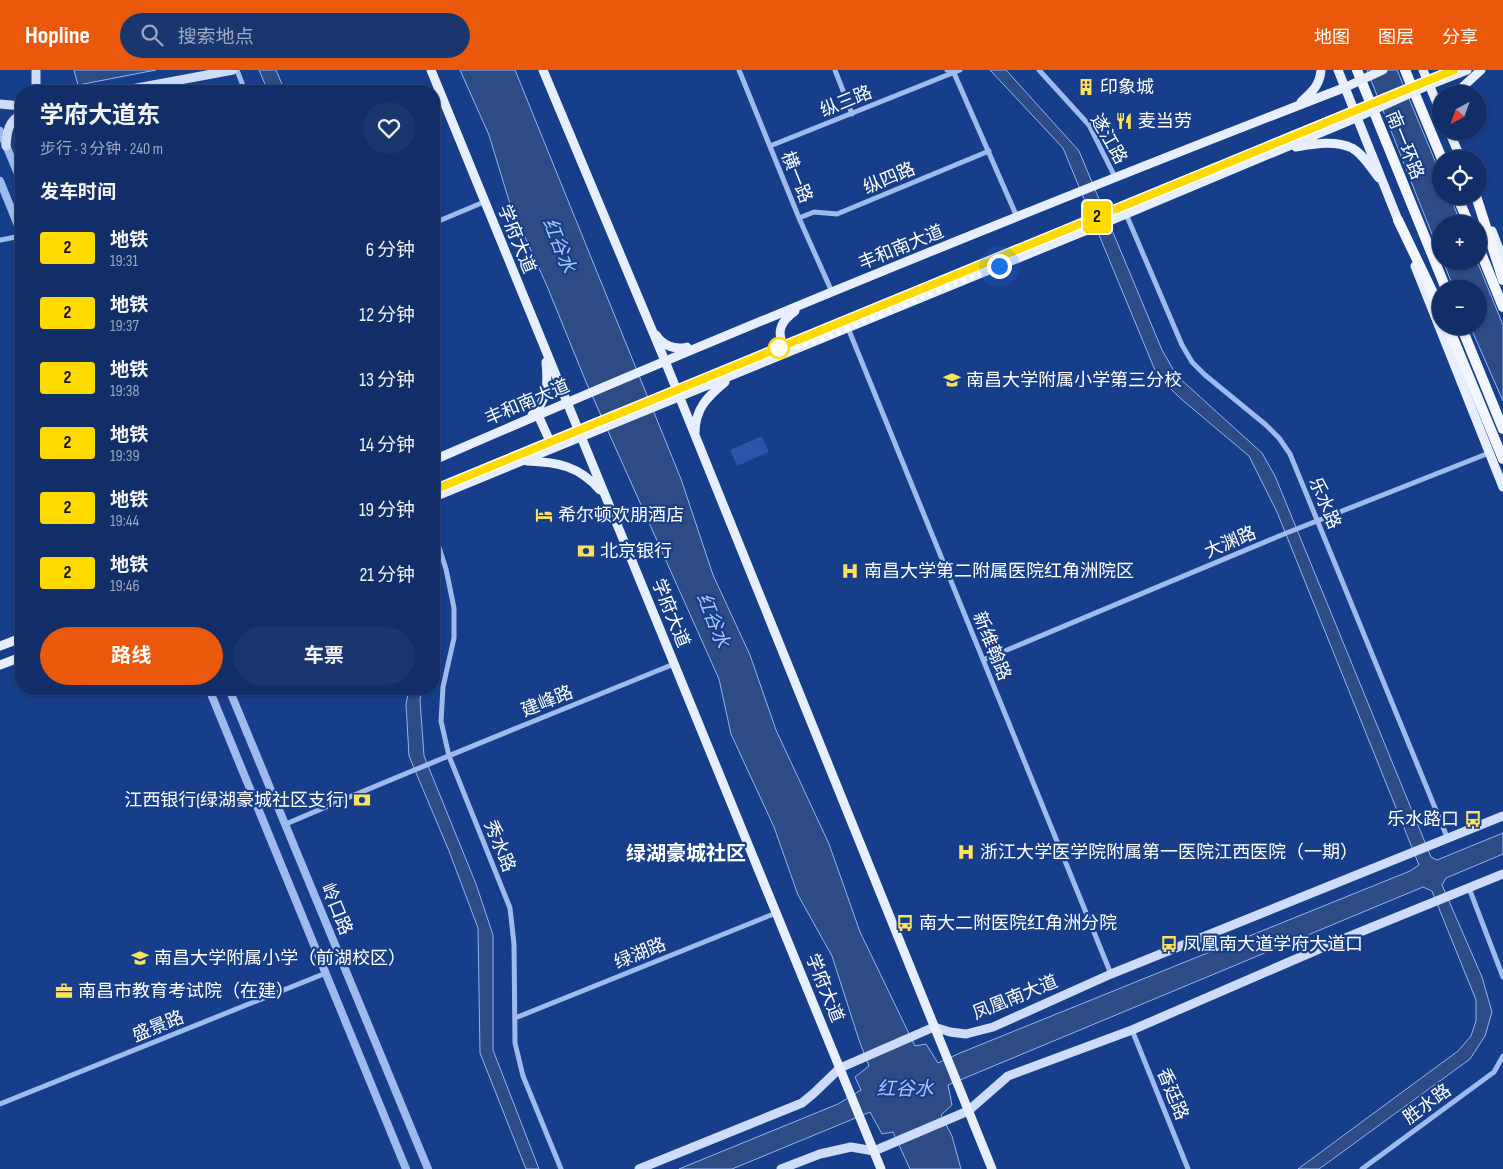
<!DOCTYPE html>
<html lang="zh">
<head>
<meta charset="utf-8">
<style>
  :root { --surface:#112e68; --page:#1a366e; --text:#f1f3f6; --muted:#9ca8c0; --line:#304a7c; --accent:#ea580c }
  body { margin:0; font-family:"Sofia Sans Condensed","Noto Sans SC",sans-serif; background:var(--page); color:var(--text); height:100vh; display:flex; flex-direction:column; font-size:19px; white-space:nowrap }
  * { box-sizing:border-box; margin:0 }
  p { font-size:16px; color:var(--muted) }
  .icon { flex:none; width:28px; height:28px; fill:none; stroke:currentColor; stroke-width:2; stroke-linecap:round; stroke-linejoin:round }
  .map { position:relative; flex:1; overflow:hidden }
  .panel { position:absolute; left:15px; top:15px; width:425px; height:610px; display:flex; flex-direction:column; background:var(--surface); border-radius:20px; box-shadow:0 1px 4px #0004,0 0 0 1px var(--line) }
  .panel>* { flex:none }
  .badge { padding:0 10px; border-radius:4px; font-size:18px; line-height:32px }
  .needle { width:32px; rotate:221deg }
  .tools { position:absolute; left:1432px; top:15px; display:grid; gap:10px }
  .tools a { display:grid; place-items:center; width:55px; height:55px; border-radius:50%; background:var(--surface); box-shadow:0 1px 4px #0004,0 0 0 1px var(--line); font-size:25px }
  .you { position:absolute; width:25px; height:25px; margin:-12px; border:4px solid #fff; border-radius:50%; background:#1a73e8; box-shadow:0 0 0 8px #1a73e833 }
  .map>.badge { position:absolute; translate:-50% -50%; box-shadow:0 0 0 2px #fff }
  h2 { padding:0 25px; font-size:19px; line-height:45px }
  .round { display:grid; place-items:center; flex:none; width:52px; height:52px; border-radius:26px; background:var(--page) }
  .headline { display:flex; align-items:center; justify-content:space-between; height:85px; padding:0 25px }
  h1 { font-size:24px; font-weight:700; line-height:38px }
  .cta { display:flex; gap:10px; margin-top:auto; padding:10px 25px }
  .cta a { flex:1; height:58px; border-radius:30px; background:var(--accent); color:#fff; font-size:20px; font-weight:700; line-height:58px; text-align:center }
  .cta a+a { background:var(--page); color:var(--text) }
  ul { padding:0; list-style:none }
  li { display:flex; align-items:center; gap:15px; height:65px; padding:0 25px }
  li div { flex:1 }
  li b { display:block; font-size:19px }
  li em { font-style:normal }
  li .badge { min-width:55px; font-weight:700; text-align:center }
  header { display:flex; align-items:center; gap:30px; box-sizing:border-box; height:70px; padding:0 25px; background:var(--accent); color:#fff }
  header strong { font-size:24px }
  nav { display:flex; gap:28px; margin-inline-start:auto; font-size:18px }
  .search { width:350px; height:45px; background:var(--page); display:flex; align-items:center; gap:12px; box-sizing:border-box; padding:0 18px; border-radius:28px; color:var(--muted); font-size:19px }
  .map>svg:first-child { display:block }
</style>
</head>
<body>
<header>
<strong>Hopline</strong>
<div class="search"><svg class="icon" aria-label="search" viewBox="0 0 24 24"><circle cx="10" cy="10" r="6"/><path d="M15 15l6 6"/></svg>搜索地点</div>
<nav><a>地图</a><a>图层</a><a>分享</a></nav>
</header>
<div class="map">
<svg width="1503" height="1099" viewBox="0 0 1503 1099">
  <rect width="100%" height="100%" fill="#173e8a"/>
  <path fill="#2956a9" d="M762,366L769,382L737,396L730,380Z"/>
  <path fill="#2d4b84" stroke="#92b4f1" d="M74,0H156L78,15Z
    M259,0H276L285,21H268Z
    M460,0H515L681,409L713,505L750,585L776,660L829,774L860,862L915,976L926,974L938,993L960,983L1410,801L1419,795L1277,442L1249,386L1180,328L1157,305L1063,78L990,0H1006L1079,81L1162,280L1177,306L1262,383L1275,406L1431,787L1437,790L1503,763V784L1446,808L1442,815L1482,907L1492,942L1485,966L1470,989L1319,1099H1298L1458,981L1471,966L1476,951V930L1432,821L1423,817L948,1015L952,1035L941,1045L952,1066L961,1099H910L893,1062L882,1064L870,1042L732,1099H679L838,1034L861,1020L855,1007L869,996L859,970L832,886L798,825L774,757L731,664L719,609L586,312L547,216L510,134L489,65Z
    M1367,0H1397L1441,105V126H1450L1461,154H1441V187Z
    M1443,191H1477L1503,255V331L1470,256H1479V219H1454Z
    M409,619H422L420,630L424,686L476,814L493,865V980L539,1099H526L480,983L478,858L449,781L409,686L406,634Z"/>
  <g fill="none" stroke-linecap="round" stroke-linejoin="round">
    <path stroke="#9fbbee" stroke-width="5" d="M237,0L245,21
      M739,0L799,148L832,222
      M835,0L852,44
      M947,0L954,3L1017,147
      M1039,0L1089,55L1115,107
      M770,76L960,0
      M1126,144L1182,275L1192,292L1205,305L1266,355L1279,368L1290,384L1447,767
      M799,148L814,142L837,144L989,81
      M434,153L484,132
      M0,170L21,166
      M848,258L1111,904
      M434,462L446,499L454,538V568L443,617L441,651L449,686L510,838L514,874L515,973L523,1006L561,1099
      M983,590L1284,464L1489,383
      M286,754C414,699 544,647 674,594
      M1469,818L1503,907
      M515,948L776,843
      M1132,960L1188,1099
      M0,1034L326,903
      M1362,1099L1494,1002L1503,986"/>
    <path stroke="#9fbbee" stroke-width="8" d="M0,61L21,111
      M0,111L21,163
      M209,619L406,1099
      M229,619L428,1099"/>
    <path stroke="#cddcfa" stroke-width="9" d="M36,0V17L39,21
      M121,21L233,0
      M0,34L21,36
      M6,76C7,62 8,51 21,45
      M639,1099L802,1033L814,1023L840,998L934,957L950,962L966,964L993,957L1111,904L1503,746
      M781,1099L820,1084L851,1077L874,1081L968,1041L1008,1006L1132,960L1333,873L1503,804"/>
    <path stroke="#e7eeff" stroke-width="9" d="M431,0L881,1099
      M543,0L665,291L992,1099
      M1338,0L1400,155
      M1423,0L1441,43
      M1429,15L1467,0
      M1455,24L1481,0
      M1301,32C1312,22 1320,15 1321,0
      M1449,61L1461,89
      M1296,77C1314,74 1334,70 1352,78C1363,84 1371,98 1379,108
      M1492,161L1503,189
      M1415,196L1503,417
      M656,265C663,276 675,280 687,277
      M795,277L785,278C775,262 781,251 795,241
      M532,345C548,330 548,313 546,292
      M538,345L553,378
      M695,363C695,339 707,327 725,312
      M434,390C735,259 1039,136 1346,17
      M527,391C558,392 579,396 600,420
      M434,427L1114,149L1358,47
      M0,576L21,568
      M0,595L21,587"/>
    <path stroke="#f3f6ff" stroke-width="10" d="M1357,0L1446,219
      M1405,0L1442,89
      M1457,126L1469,154
      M1476,126L1503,210
      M1398,150L1441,240
      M1479,178L1503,237
      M1448,256L1503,389
      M1461,256L1503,359"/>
    <path stroke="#e7eeff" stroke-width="9" d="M1346,17L1383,0
      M1358,47L1429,15"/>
  </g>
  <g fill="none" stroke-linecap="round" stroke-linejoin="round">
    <g stroke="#fff" stroke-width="11">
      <path id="line" d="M434,420L1454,0"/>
    </g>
    <use href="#line" stroke="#ffda01" stroke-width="8"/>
    <path stroke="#fff" stroke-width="5" stroke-dasharray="0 9" d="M779,278L790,279L820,270L999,196"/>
  </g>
  <defs>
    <g id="building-bare" transform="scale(1.35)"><path d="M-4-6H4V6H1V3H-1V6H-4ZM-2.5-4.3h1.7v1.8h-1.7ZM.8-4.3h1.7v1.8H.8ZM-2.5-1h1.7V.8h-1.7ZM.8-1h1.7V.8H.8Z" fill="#ffe05d" stroke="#173e8a" stroke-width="2.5" paint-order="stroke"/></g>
    <g id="restaurant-bare" transform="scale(1.35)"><path d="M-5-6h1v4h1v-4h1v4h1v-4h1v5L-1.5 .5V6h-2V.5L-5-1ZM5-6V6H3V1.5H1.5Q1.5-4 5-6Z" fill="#ffe05d" stroke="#173e8a" stroke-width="2.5" paint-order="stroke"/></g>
    <g id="school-bare" transform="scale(1.35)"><path d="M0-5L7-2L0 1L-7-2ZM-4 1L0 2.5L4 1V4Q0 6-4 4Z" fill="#ffe05d" stroke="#173e8a" stroke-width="2.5" paint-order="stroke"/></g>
    <g id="hotel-bare" transform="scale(1.35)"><path d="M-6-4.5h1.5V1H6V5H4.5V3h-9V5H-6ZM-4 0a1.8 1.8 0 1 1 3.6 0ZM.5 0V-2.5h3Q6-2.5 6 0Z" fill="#ffe05d" stroke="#173e8a" stroke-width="2.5" paint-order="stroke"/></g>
    <g id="bank-bare" transform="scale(1.35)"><path d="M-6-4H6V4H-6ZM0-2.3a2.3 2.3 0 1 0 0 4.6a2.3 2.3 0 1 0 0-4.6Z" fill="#ffe05d" stroke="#173e8a" stroke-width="2.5" paint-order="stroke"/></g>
    <g id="hospital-bare" transform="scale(1.35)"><path d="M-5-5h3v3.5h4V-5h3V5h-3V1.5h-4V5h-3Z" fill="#ffe05d" stroke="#173e8a" stroke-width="2.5" paint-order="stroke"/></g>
    <g id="bus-bare" transform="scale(1.35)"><path d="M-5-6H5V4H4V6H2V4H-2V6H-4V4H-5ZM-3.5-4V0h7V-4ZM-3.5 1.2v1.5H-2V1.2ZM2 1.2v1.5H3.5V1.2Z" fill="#ffe05d" stroke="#173e8a" stroke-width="2.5" paint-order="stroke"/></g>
    <g id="office-bare" transform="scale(1.35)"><path d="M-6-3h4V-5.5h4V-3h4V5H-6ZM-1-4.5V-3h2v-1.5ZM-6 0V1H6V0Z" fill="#ffe05d" stroke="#173e8a" stroke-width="2.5" paint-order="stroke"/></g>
  </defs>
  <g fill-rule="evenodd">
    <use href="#building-bare" x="1086" y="17"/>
    <use href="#restaurant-bare" x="1124" y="51"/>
    <use href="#school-bare" x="952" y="310"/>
    <use href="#hotel-bare" x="544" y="445"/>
    <use href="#bank-bare" x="586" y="481"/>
    <use href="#hospital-bare" x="850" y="501"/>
    <use href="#bank-bare" x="362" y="730"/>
    <use href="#bus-bare" x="1473" y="749"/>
    <use href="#hospital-bare" x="966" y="782"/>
    <use href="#bus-bare" x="905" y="853"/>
    <use href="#bus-bare" x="1169" y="874"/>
    <use href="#school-bare" x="140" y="888"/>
    <use href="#office-bare" x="64" y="921"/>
  </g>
  <circle fill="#fff" stroke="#ffda01" stroke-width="2.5" cx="779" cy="278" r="10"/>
  <g text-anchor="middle" stroke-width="4.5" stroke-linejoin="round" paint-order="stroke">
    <g font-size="18" fill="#fff" stroke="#173e8a" text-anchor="start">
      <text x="1100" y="23">印象城</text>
      <text x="1138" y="57">麦当劳</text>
      <text x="966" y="316">南昌大学附属小学第三分校</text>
      <text x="558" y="451">希尔顿欢朋酒店</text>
      <text x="600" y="487">北京银行</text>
      <text x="864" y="507">南昌大学第二附属医院红角洲院区</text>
      <text x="348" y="736" text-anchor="end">江西银行(绿湖豪城社区支行)</text>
      <text x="1459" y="755" text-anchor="end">乐水路口</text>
      <text x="980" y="788">浙江大学医学院附属第一医院江西医院（一期）</text>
      <text x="919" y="859">南大二附医院红角洲分院</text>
      <text x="1183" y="880">凤凰南大道学府大道口</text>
      <text x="154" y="894">南昌大学附属小学（前湖校区）</text>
      <text x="78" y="927">南昌市教育考试院（在建）</text>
    </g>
    <g font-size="18" fill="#fff" stroke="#173e8a">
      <text transform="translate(846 31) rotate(-22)" y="6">纵三路</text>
      <text transform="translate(1109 69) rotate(60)" y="6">遂江路</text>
      <text transform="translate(1405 75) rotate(68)" y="6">南一环路</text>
      <text transform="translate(797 107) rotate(68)" y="6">横一路</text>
      <text transform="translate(889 108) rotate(-23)" y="6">纵四路</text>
      <text transform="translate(517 169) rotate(68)" y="6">学府大道</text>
      <text transform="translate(901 177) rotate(-22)" y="6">丰和南大道</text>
      <text transform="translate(527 332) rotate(-23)" y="6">丰和南大道</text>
      <text transform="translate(1325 433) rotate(67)" y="6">乐水路</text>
      <text transform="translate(1230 472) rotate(-23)" y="6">大渊路</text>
      <text transform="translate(671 543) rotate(68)" y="6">学府大道</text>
      <text transform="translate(992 576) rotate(68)" y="6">新维翰路</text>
      <text transform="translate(547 631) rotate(-22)" y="6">建峰路</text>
      <text transform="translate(500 776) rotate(68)" y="6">秀水路</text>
      <text transform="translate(337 839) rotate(68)" y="6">岭口路</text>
      <text transform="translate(640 883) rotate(-22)" y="6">绿湖路</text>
      <text transform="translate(825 918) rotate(68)" y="6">学府大道</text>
      <text transform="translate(1015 927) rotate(-22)" y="6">凤凰南大道</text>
      <text transform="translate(158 956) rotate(-22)" y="6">盛景路</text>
      <text transform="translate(1173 1024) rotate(68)" y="6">香廷路</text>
      <text transform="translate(1427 1034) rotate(-36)" y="6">胜水路</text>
    </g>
    <g font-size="19" font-style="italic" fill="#abc6f6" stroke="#173e8a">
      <text transform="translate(560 175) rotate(68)" y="7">红谷水</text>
      <text transform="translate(714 550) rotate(68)" y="7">红谷水</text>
      <text x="905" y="1025">红谷水</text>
    </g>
    <g font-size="20" font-weight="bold" fill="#fff" stroke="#173e8a">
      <text x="686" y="790">绿湖豪城社区</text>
    </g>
  </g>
</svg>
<div class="tools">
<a><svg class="needle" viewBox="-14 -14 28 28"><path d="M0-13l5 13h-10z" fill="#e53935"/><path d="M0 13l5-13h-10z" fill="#9ca8c0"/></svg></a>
<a><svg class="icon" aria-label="locate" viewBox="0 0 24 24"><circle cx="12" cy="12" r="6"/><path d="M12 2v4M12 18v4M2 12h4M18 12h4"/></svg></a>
<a>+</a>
<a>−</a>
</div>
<div class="you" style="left:999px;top:196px"></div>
<b class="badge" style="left:1097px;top:147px;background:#ffda01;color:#111">2</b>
<section class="panel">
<div class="headline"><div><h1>学府大道东</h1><p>步行 · 3 分钟 · 240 m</p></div><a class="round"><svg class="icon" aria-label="heart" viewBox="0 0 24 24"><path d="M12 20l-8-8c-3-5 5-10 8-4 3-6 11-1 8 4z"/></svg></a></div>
<h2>发车时间</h2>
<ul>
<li><span class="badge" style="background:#ffda01;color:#111">2</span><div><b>地铁</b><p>19:31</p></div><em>6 分钟</em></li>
<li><span class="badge" style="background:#ffda01;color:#111">2</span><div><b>地铁</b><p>19:37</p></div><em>12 分钟</em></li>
<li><span class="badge" style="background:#ffda01;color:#111">2</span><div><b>地铁</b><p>19:38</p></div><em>13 分钟</em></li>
<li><span class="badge" style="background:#ffda01;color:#111">2</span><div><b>地铁</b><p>19:39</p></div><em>14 分钟</em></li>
<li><span class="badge" style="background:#ffda01;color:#111">2</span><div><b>地铁</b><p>19:44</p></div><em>19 分钟</em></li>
<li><span class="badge" style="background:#ffda01;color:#111">2</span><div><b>地铁</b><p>19:46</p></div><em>21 分钟</em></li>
</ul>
<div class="cta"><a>路线</a><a>车票</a></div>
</section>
</div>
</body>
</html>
